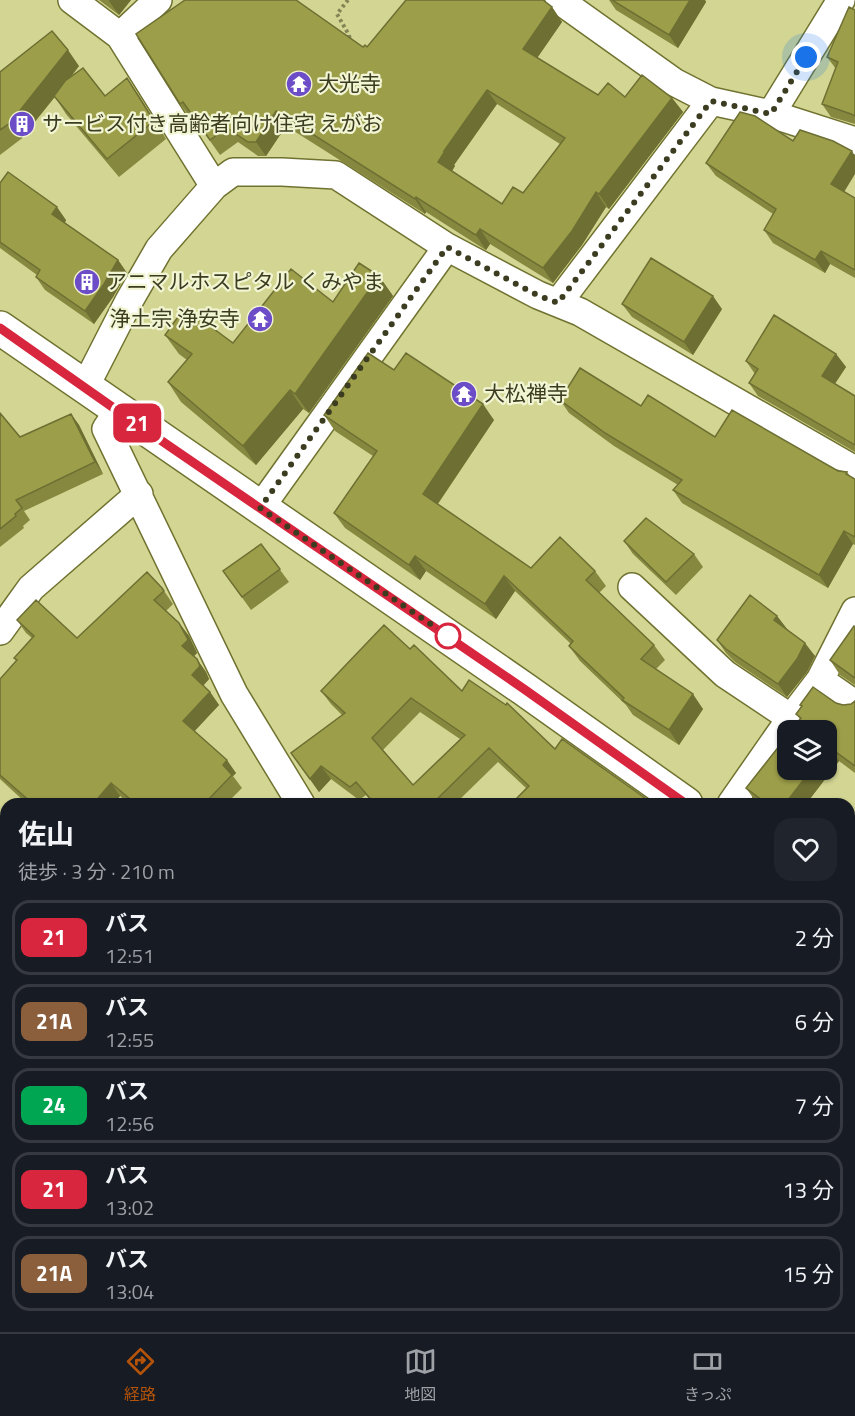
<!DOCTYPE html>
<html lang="ja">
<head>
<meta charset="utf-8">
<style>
  :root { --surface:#171b24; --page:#20242c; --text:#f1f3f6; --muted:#9ea1a6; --line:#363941; --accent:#b45309 }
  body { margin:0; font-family:"Titillium Web","Noto Sans JP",sans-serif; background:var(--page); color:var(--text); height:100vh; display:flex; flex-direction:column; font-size:22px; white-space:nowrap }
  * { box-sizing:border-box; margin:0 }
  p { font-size:20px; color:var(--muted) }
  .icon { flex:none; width:33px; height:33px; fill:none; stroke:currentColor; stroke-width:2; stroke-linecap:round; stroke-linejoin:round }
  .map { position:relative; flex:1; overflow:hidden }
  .details { position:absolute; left:0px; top:798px; width:855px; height:534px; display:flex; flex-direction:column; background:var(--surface); border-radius:18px 18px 0 0; box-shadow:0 2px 4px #0004 }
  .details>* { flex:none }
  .badge { padding:0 12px; border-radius:9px; font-size:21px; line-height:39px }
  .buttons { position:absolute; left:777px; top:720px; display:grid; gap:12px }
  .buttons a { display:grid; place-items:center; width:60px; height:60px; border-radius:12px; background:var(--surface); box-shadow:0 2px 4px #0004; font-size:30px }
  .you { position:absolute; width:30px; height:30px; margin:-15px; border:4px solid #fff; border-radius:50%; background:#1a73e8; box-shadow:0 0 0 9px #1a73e833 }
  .map>.badge { position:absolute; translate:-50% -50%; box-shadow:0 0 0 3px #fff }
  .round { display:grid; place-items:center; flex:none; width:63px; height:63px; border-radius:18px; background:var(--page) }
  .summary { display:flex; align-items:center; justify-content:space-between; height:102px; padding:0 18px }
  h1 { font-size:28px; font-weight:700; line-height:45px }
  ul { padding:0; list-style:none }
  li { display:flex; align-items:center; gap:18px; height:75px; margin:0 12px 9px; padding:0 6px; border:3px solid var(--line); border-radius:18px }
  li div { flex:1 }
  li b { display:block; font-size:22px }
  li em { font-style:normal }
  li .badge { min-width:66px; font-weight:700; text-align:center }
  .tab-bar { display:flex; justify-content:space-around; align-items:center; height:84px; border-top:2px solid var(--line); background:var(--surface); font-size:16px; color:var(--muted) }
  .tab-bar a { display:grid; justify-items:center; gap:3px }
  .tab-bar .selected { color:var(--accent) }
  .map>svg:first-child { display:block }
</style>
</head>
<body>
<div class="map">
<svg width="855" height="1332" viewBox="0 0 855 1332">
  <rect width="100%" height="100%" fill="#d3d692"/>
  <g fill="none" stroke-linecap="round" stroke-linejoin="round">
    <g stroke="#707230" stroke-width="30">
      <path id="minor" d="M72,0L120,36L214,186
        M559,0L674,82L711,101L771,114L855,141
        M120,36L158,0
        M771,114L841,0
        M558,303L711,101
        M85,387L129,301L159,249L214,186L233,172H282L336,175L447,247L538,295L580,312L855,470
        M118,411L106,429L234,694L301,804
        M260,508L447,247
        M632,587L725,674L791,718
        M0,631L31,588L139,494
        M820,680L855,704
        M731,804L791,718L820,680L855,611
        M0,1045L6,1050
        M0,1251L6,1241
        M506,1326L513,1332"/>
    </g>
    <g stroke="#707230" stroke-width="36">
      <path id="primary" d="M0,328L524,689L686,804
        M849,917L855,921"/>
    </g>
    <path stroke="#838556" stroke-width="4" stroke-dasharray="3 3" stroke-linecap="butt" d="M348,0L337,14L349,35L350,41"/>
    <use href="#minor" stroke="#fff" stroke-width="27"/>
    <use href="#primary" stroke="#fff" stroke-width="33"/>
  </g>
  <path fill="#86883f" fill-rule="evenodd" d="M99,0H131L119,15Z
    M185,0L363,47L552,7L562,22L537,58L598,95L672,98L683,112L609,209L606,207L582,245L553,283L490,244L486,250L484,249L426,212L425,214L286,126L266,156H258L238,142L220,155L193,117L191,119L180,104ZM497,104L560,144L523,193L502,204L452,171L455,166L454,165Z
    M609,0H705L706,2L678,48L616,10Z
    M855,10V124L831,117L822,104L836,69L827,57Z
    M79,66L71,77L105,96L127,78L139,96L166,139L119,177L66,114L55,97L21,139L0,155V72Z
    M706,163L844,192L855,198V278L830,264L825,273L773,243L764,230L773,214L716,176Z
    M0,183L66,220L65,223L118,260L127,273L113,297L94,324L45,290L36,277L37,275L0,248Z
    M379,276L393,296L309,413L303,409L256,465L181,402L168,382L187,360L179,354L165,335L187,319L233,343L333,302Z
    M622,304L722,309L693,355L632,317Z
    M836,354L846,367L835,384L855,396V452L758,396L749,383L755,374L746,361Z
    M394,370L494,420L438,504L531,568L595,571L606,586L599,593L654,645L665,660L656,669L703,709L679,745L633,715L626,705L580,661L569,646L571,644L515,591L496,619L426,571L420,580L345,528L334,513L373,456L335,431L324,415Z
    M560,400L641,406L715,437L847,472L850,476L855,479V545L853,544L828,588L682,503L673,490L678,485L614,446L569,413Z
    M0,413L20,437L71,414L79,425L103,474L24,511L30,520L23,526L24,528L0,547Z
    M624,541L694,554L703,567L676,595L633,554Z
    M261,544L289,582L251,610L223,571Z
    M162,588L173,604L166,611L179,623L189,636L197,653L194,656L206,672L209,679L203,686L210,692L219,705L194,731L236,773L233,776L242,788L226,804H129L120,796L113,804H27L0,779V679L16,661L14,658L32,638L26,633L17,620L77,638Z
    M777,616L787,629L815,656L807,672L787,697L735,662L726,653L717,640Z
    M855,627V685L840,675L830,660Z
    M410,649L462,691L555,749L652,804H511L526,788L498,762L455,804H373L366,795L359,800L331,779L319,792L291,753L342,715L331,704L321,691ZM420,712L460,739L413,785L383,750Z
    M855,701V773L839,761L806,804H759L756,802L746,788L800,719L796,714L801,707L800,705L836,703L843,705L851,704Z
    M849,961L855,965V1076L849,1082Z
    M6,971V1031L3,1030H0V980Z
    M855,1109V1224L849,1218V1115Z
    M218,1326H341L345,1332H213Z"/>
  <path fill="#6d6f33" d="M109,0H131L119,15L109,1Z
    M690,0H705L706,2L678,48L669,35Z
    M552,7L562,22L533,64L523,49Z
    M68,50L79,66L21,139L10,123Z
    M127,78L139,96L166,139L154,121Z
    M487,90L497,104L454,165L455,166L448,177L438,162L444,151Z
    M672,98L683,112L609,209L599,194Z
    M276,111L286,126L266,156L256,142Z
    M852,151L855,156V174L841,197L831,184Z
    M596,192L606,207L582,245L553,283L543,268Z
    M416,197L426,212L425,214L415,199Z
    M57,207L66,220L62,227L52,214Z
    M480,229L490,244L486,250L476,235Z
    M821,251L830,264L825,273L815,260Z
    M118,260L127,273L113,297L94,324L85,311Z
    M379,276L393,296L309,413L295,394Z
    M713,296L722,309L693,355L684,342Z
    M836,354L846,367L831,389L822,376Z
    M290,390L303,409L256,465L243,446Z
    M483,404L494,420L434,509L423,494Z
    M71,414L79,425L103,474L95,462Z
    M844,531L853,544L828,588L819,575Z
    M415,556L426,571L420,580L409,565Z
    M504,576L515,591L496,619L485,604Z
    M777,616L787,629L774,620Z
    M179,623L189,636L197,653L191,659L182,646Z
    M805,643L815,656L807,672L787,697L778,684Z
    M197,659L206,672L209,679L201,688L192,675Z
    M210,692L219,705L192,734L183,721Z
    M693,694L703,709L679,745L669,730Z
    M829,747L839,761L806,804H785L811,770H826V750Z
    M227,760L236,773L233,776L223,765Z
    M321,766L331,779L319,792L310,779Z
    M111,783L120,796L113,804H93Z
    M6,1182V1206L0,1214V1190Z
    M132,1326H135L139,1332H127Z
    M272,1326H281L285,1332H267Z"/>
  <path fill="#9c9e49" stroke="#6d6f33" stroke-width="1.5" fill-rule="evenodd" d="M185,0H296L363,47L365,45L367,47L406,0H543L552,7L523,49L598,95L608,83L625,97L642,75L672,98L599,194L596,192L572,231L543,268L480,229L476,235L474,234L416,197L415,199L276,111L256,142H248L227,128L210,140L183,102L180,104L136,34ZM487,90L565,138L523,193L513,187L502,204L438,162L445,151H444Z
    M612,0H690L669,35Z
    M849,7L855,10V116L851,114L822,104L838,62L827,57Z
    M52,31L68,50L10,123L0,130V72Z
    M83,68L105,96L127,78L154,121L107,159L54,96L65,81Z
    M740,112L755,116L793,141L800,130L833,141L852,151L831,184L855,198V270L821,251L815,260L764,230L776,209L706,163Z
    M8,172L57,207L52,214L118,260L104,284L85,311L36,277L40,270L0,242V183Z
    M651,258L713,296L684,342L622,304Z
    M359,263L379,276L295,394L290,390L243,446L168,382L192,354L165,335L180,314L187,319L191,312L233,343L291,269L333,302Z
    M774,315L836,354L822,376L855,396V445L749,383L758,369L746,361Z
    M368,353L394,370L406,353L483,404L423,494L531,568L560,537L595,571L586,580L654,645L641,659L693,694L669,730L622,700L624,698L569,646L573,641L504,576L485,604L415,556L409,565L334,513L377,451L324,415Z
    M580,368L641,406L648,395L715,437L732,410L838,471L847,472L846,474L855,479V537L844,531L819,575L673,490L682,480L605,433L560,400Z
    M0,413L20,437L71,414L95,462L16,500L22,508L15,514L16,516L0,529Z
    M646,518L694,554L666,582L624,541Z
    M261,544L280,569L242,597L223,571Z
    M147,572L162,588L164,591L154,600L179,623L188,640L182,646L197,659L200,666L192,675L210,692L183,721L227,760L223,765L232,775L205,803V804H136L111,783L93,804H33L0,775V679L17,660L14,658L34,636L17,620L36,600L77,638Z
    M750,595L777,616L774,620L805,643L797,659L778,684L726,649L717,640Z
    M384,625L410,649L414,645L462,691L469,680L506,705L507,703L555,749L562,739L652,803L651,804H511L529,786L489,748L432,804H375L356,782L350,787L321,766L310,779L291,753L345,713L321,691ZM411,698L465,735L413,785L372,738Z
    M854,626L855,627V678L830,660Z
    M813,687L836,703L843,705L851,704L855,701V766L829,747L826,750V730H791L801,718L796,714L802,706L800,705Z
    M788,735V770H811L785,804H767L746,788Z
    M849,961L855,965V1054L849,1060Z
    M6,971V1025L0,1020V980Z
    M6,1049V1182L0,1190V1052H3Z
    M855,1109V1213L852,1210L849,1214V1115Z
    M6,1243V1326H132L127,1332H0V1251Z
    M218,1326H272L267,1332H213Z
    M282,1326H340L333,1332H287Z"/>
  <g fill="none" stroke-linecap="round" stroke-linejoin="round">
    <g stroke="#fff" stroke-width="14">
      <path id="line" d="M0,328L118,411L524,689L686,804"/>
    </g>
    <use href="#line" stroke="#d7263d" stroke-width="9"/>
    <path stroke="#3b3c20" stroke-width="6" stroke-dasharray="0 10.8" d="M448,636L260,508L447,247L537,295L558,303L711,101L771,114L806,57"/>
  </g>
  <defs>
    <g id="temple-disc" transform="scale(1.35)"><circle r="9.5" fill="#6c4dc7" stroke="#f2f5d3"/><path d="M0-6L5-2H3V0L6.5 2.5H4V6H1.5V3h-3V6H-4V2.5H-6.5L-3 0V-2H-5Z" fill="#fff"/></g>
    <g id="building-disc" transform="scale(1.35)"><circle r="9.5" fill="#6c4dc7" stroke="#f2f5d3"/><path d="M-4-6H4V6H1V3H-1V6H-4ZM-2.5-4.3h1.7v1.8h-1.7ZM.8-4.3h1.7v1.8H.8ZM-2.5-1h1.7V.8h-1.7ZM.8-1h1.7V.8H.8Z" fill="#fff"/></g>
  </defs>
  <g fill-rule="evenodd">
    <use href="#temple-disc" x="299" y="84"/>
    <use href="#building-disc" x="22" y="124"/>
    <use href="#building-disc" x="87" y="282"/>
    <use href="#temple-disc" x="260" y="319"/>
    <use href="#temple-disc" x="464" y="394"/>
  </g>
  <circle fill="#fff" stroke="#d7263d" stroke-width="3" cx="448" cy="636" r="12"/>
  <g text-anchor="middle" stroke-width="4.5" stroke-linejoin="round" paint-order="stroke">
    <g font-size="21" fill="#3b3c20" stroke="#f2f5d3" text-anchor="start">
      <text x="318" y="91">大光寺</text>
      <text x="42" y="131">サービス付き高齢者向け住宅 えがお</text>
      <text x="106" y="289">アニマルホスピタル くみやま</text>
      <text x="240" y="326" text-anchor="end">浄土宗 浄安寺</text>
      <text x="484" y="401">大松禅寺</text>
    </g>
  </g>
</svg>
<div class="buttons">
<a><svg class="icon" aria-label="layers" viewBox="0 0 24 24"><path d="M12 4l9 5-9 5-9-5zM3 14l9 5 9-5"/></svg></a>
</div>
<div class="you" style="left:806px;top:57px"></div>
<b class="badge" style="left:137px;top:423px;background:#d7263d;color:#fff">21</b>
<section class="details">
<div class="summary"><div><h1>佐山</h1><p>徒歩 · 3 分 · 210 m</p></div><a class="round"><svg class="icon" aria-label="heart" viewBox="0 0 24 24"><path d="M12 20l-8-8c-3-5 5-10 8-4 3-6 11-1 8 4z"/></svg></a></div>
<ul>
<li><span class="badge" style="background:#d7263d;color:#fff">21</span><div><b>バス</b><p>12:51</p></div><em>2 分</em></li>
<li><span class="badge" style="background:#8b5e3c;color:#fff">21A</span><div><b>バス</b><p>12:55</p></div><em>6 分</em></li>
<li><span class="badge" style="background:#00a651;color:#fff">24</span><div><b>バス</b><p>12:56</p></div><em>7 分</em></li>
<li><span class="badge" style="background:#d7263d;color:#fff">21</span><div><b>バス</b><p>13:02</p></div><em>13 分</em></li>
<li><span class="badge" style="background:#8b5e3c;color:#fff">21A</span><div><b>バス</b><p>13:04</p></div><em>15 分</em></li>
</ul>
</section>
</div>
<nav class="tab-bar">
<a class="selected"><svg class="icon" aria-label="directions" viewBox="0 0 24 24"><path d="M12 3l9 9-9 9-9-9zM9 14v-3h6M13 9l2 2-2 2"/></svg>経路</a>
<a><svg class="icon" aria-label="map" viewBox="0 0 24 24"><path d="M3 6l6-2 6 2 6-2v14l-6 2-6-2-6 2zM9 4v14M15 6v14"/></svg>地図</a>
<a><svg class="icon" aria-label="tickets" viewBox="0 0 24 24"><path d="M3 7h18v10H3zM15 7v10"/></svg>きっぷ</a>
</nav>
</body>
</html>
